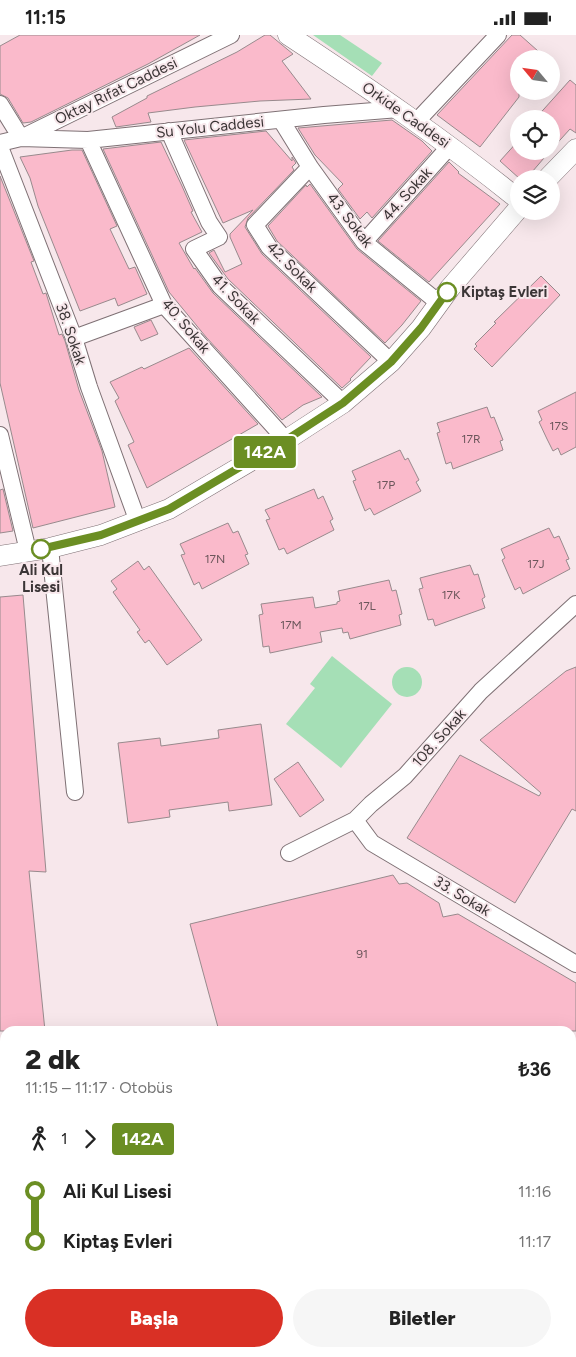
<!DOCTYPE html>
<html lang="tr">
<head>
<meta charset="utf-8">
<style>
  :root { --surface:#fff; --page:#f6f6f6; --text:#222; --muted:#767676; --accent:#d93025 }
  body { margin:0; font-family:Figtree,sans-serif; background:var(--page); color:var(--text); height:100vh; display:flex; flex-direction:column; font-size:19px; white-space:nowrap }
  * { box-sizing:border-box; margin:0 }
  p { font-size:16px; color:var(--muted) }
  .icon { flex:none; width:28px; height:28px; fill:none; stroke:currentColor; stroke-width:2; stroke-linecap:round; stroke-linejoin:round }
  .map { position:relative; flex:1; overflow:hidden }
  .sheet { position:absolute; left:0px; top:991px; width:576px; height:331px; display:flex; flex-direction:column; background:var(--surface); border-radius:15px 15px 0 0; box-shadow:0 5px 20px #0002 }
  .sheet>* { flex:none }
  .badge { padding:0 10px; border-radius:4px; font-size:18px; line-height:32px }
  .needle { width:32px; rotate:299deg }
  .fabs { position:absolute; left:510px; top:15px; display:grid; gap:10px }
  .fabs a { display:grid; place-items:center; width:50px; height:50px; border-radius:50%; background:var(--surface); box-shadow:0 5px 20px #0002; font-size:25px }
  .map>.badge { position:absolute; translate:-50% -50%; box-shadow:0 0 0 2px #fff }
  .legs { display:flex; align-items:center; gap:8px; height:55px; padding:0 25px; font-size:16px }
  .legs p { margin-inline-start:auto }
  .summary { display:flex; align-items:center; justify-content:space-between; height:85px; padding:0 25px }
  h1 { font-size:28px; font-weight:800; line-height:38px }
  .cta { display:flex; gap:10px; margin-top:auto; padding:10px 25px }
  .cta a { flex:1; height:58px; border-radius:30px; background:var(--accent); color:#fff; font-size:20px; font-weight:800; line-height:58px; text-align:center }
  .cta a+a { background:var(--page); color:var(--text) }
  ul { padding:0 25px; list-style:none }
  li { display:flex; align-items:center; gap:18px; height:50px; font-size:19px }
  li i { display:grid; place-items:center; width:8px; height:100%; margin:0 6px; background:currentColor }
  li i::after { content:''; width:12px; height:12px; margin:-6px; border:4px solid; border-radius:50%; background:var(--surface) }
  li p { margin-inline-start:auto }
  li:first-child i { background:linear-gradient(#0000 50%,currentColor 0) }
  li:last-child i { background:linear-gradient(currentColor 50%,#0000 0) }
  .status { display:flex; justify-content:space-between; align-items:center; height:35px; padding:0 25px; background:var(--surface); direction:ltr }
  .status svg { height:14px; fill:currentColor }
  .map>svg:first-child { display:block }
</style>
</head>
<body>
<div class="status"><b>11:15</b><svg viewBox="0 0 49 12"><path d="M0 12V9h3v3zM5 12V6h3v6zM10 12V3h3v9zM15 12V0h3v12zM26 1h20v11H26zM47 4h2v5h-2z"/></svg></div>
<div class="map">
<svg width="576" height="1322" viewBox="0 0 576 1322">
  <rect width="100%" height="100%" fill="#f7e7eb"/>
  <path fill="#a5dfb6" d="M313,0H340L382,28L372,41Z
    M332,621L392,669L341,733L286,689L315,653L310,649Z
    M392 647a15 15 0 1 1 30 0a15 15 0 1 1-30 0Z"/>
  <path fill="#fabacb" stroke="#988a8d" d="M20,0H200L148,29L31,87L23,88L8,63L0,59V11Z
    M265,0H270L293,19L282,26L311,64L260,66L195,72L148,78L151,87L116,92L112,82L147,63V61L237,17Z
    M512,0H520L547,24H519V62L480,112L437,80Z
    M570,45L576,50V98L570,94L551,115V84H535Z
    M392,85L422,106L432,116L372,183L367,177L360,184L338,154L343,149L315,120L298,93Z
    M266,96L292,126V122L296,128L292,132L294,135L248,183L245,192L262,219L371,322L350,344L351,345L342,353L228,244L209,218L214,215L225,237L242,229L230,202V199L253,175L223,188L184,105Z
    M519,105V116H550L526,144H520L500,126Z
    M161,107L182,151L193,176L191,177L202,197L179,208L194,234L195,233L213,258L322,362L303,370L282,385L206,302L169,257L103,114Z
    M72,115H82L117,191L110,194L129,234L135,232L147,259L118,271L115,263L80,276L38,171L30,143L20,122Z
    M449,127L459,137L458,138L500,169L429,247L378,206Z
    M0,141L34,226L31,227L43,259L46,258L59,300L62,299L65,306L79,355L102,416L115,472L33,493L0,348Z
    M310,149L357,214L421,266L402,290L385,308L277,206L268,191L306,150L307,152Z
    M541,241L560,260L492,332L474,314L477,311L475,309L496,288L494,287Z
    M151,285L158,299L141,306L134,292Z
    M189,313L258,389L147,453L128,410L134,407L115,366L119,363L110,347L142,332L144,334Z
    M576,357V412L561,420L558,413L553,416L547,404L539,387L542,385L538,376Z
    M487,372L491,383L494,382L503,405L500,406L503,415L453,434L451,427L446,429L437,398L440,397L437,388Z
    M400,415L405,425L408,423L419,445L416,447L421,456L374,480L370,473L365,476L353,446L356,445L352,436Z
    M3,454L13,496L0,498V455Z
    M314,454L318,464L323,461L333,484L330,486L334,495L287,519L284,513L279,515L266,485L270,484L265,475Z
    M228,488L233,498L238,496L248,519L245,520L249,529L202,554L199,547L194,550L181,520L185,519L180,509Z
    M549,493L554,503L559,501L569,524L566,525L570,534L523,559L520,552L515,555L502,525L505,523L501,514Z
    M138,526L144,535L149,531L202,605L167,630L149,605L145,608L137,597L140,595L113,557L117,554L111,546Z
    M470,530L474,540L478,539L485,562L482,564L485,573L435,591L433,584L428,585L419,554L423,553L420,543Z
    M389,545L392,556L396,555L402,579L399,580L401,590L350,604L348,597L343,598L342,593L320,597L322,607L270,618L269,611L263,612L259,580L263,579L261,569L313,562L315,573L337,569V567L340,566L338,556Z
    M23,560L46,837L29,836L45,996H0V562Z
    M576,632V776L572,774L515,868L407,803L460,720L539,761L541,758L480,705L566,636Z
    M261,689L272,770L229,776L228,767L169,775L170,782L128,788L118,708L160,703L161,711L219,703L218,695Z
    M298,727L324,765L300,782L274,744Z
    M393,840L399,849L407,848L439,868L443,882L458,879L576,948V996H219L190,889Z"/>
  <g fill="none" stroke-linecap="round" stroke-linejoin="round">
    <g stroke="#7f7175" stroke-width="18">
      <path id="minor" d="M0,69L21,103
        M281,85L310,132L364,207L439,268
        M416,87L498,0
        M169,96L209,187L219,202L194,214L220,251L343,368
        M21,103L88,105L324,80L399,74
        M88,105L164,270L286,405
        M0,108L21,103L231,0
        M0,112L74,303L89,352L138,487
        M310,132L255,190L269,212L391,327
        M364,207L450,111
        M74,303L164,270
        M0,400L28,516
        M50,513L75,757
        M355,785L372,808L576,929
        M289,818L355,785L371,769L405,741L481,656L576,569
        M391,1322L392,1318"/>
    </g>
    <g stroke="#7f7175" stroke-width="21">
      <path id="tertiary" d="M288,0C367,52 445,105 519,165
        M547,144L576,114
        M0,521L50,513L101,500L169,474L286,405L343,368L391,327L421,293L450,253L519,173"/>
    </g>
    <g stroke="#7f7175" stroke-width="26">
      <path id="primary" d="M571,1170L576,1169
        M0,1216L5,1215
        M0,1316L5,1315"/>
    </g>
    <g stroke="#7f7175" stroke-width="28">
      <path id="trunk" d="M571,1083L576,1082
        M571,1104L576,1102
        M571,1147L576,1146
        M0,1239L5,1238
        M0,1282L5,1281
        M0,1301L5,1300"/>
    </g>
    <use href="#minor" stroke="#fff" stroke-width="16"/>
    <use href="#tertiary" stroke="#fff" stroke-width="20"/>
    <use href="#primary" stroke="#fff" stroke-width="25"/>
    <use href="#trunk" stroke="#fff" stroke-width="26"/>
  </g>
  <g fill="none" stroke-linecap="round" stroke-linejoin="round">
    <g stroke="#fff" stroke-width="11">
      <path id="line-1" d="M41,514L101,500L169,474L286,405L343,368L391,327L421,293L447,257"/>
    </g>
    <use href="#line-1" stroke="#6b8e23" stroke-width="8"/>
  </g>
  <g fill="#fff" stroke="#6b8e23" stroke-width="2.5">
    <circle cx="447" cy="257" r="9"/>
    <circle cx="41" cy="514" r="9"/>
  </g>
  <g text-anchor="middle" stroke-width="4" stroke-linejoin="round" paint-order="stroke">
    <g font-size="12" fill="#6b565b">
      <text x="559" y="395">17S</text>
      <text x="471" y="408">17R</text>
      <text x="386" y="454">17P</text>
      <text x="215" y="528">17N</text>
      <text x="536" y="533">17J</text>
      <text x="451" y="564">17K</text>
      <text x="367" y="575">17L</text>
      <text x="291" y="594">17M</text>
      <text x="362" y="923">91</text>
    </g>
    <g font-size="15" fill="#3b3536" stroke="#f7e7eb">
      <text transform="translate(116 56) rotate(-26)" y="5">Oktay Rıfat Caddesi</text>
      <text transform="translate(406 80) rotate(35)" y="5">Orkide Caddesi</text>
      <text transform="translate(210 92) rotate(-6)" y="5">Su Yolu Caddesi</text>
      <text transform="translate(407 159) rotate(-48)" y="5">44. Sokak</text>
      <text transform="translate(350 185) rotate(52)" y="5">43. Sokak</text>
      <text transform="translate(292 232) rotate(45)" y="5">42. Sokak</text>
      <text transform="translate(236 264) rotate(46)" y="5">41. Sokak</text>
      <text transform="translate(186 291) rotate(50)" y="5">40. Sokak</text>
      <text transform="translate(71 299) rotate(71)" y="5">38. Sokak</text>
      <text transform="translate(439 703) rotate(-48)" y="5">108. Sokak</text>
      <text transform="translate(462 861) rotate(31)" y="5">33. Sokak</text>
    </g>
    <g font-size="15" font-weight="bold" fill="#3b3536" stroke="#f7e7eb" text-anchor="start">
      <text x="461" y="262">Kiptaş Evleri</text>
      <text x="41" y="540" text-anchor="middle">Ali Kul<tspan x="41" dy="17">Lisesi</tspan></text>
    </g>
  </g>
</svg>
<div class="fabs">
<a><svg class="needle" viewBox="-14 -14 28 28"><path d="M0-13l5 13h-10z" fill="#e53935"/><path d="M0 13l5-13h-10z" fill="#767676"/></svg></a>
<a><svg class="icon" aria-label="locate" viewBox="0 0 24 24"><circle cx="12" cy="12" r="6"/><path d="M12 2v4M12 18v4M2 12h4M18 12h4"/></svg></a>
<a><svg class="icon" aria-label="layers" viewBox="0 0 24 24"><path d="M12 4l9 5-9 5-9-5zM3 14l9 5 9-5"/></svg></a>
</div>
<b class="badge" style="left:265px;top:417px;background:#6b8e23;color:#fff">142A</b>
<section class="sheet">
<div class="summary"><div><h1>2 dk</h1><p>11:15 – 11:17 · Otobüs</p></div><b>₺36</b></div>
<div class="legs"><svg class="icon" aria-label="walk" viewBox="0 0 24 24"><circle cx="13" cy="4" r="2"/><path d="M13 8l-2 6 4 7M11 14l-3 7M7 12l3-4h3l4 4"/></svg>1<svg class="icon" aria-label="forward" viewBox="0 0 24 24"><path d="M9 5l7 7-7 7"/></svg><b class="badge" style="background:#6b8e23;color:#fff">142A</b></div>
<ul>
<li><i style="color:#6b8e23"></i><b>Ali Kul Lisesi</b><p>11:16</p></li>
<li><i style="color:#6b8e23"></i><b>Kiptaş Evleri</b><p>11:17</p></li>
</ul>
<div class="cta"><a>Başla</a><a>Biletler</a></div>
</section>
</div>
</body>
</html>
